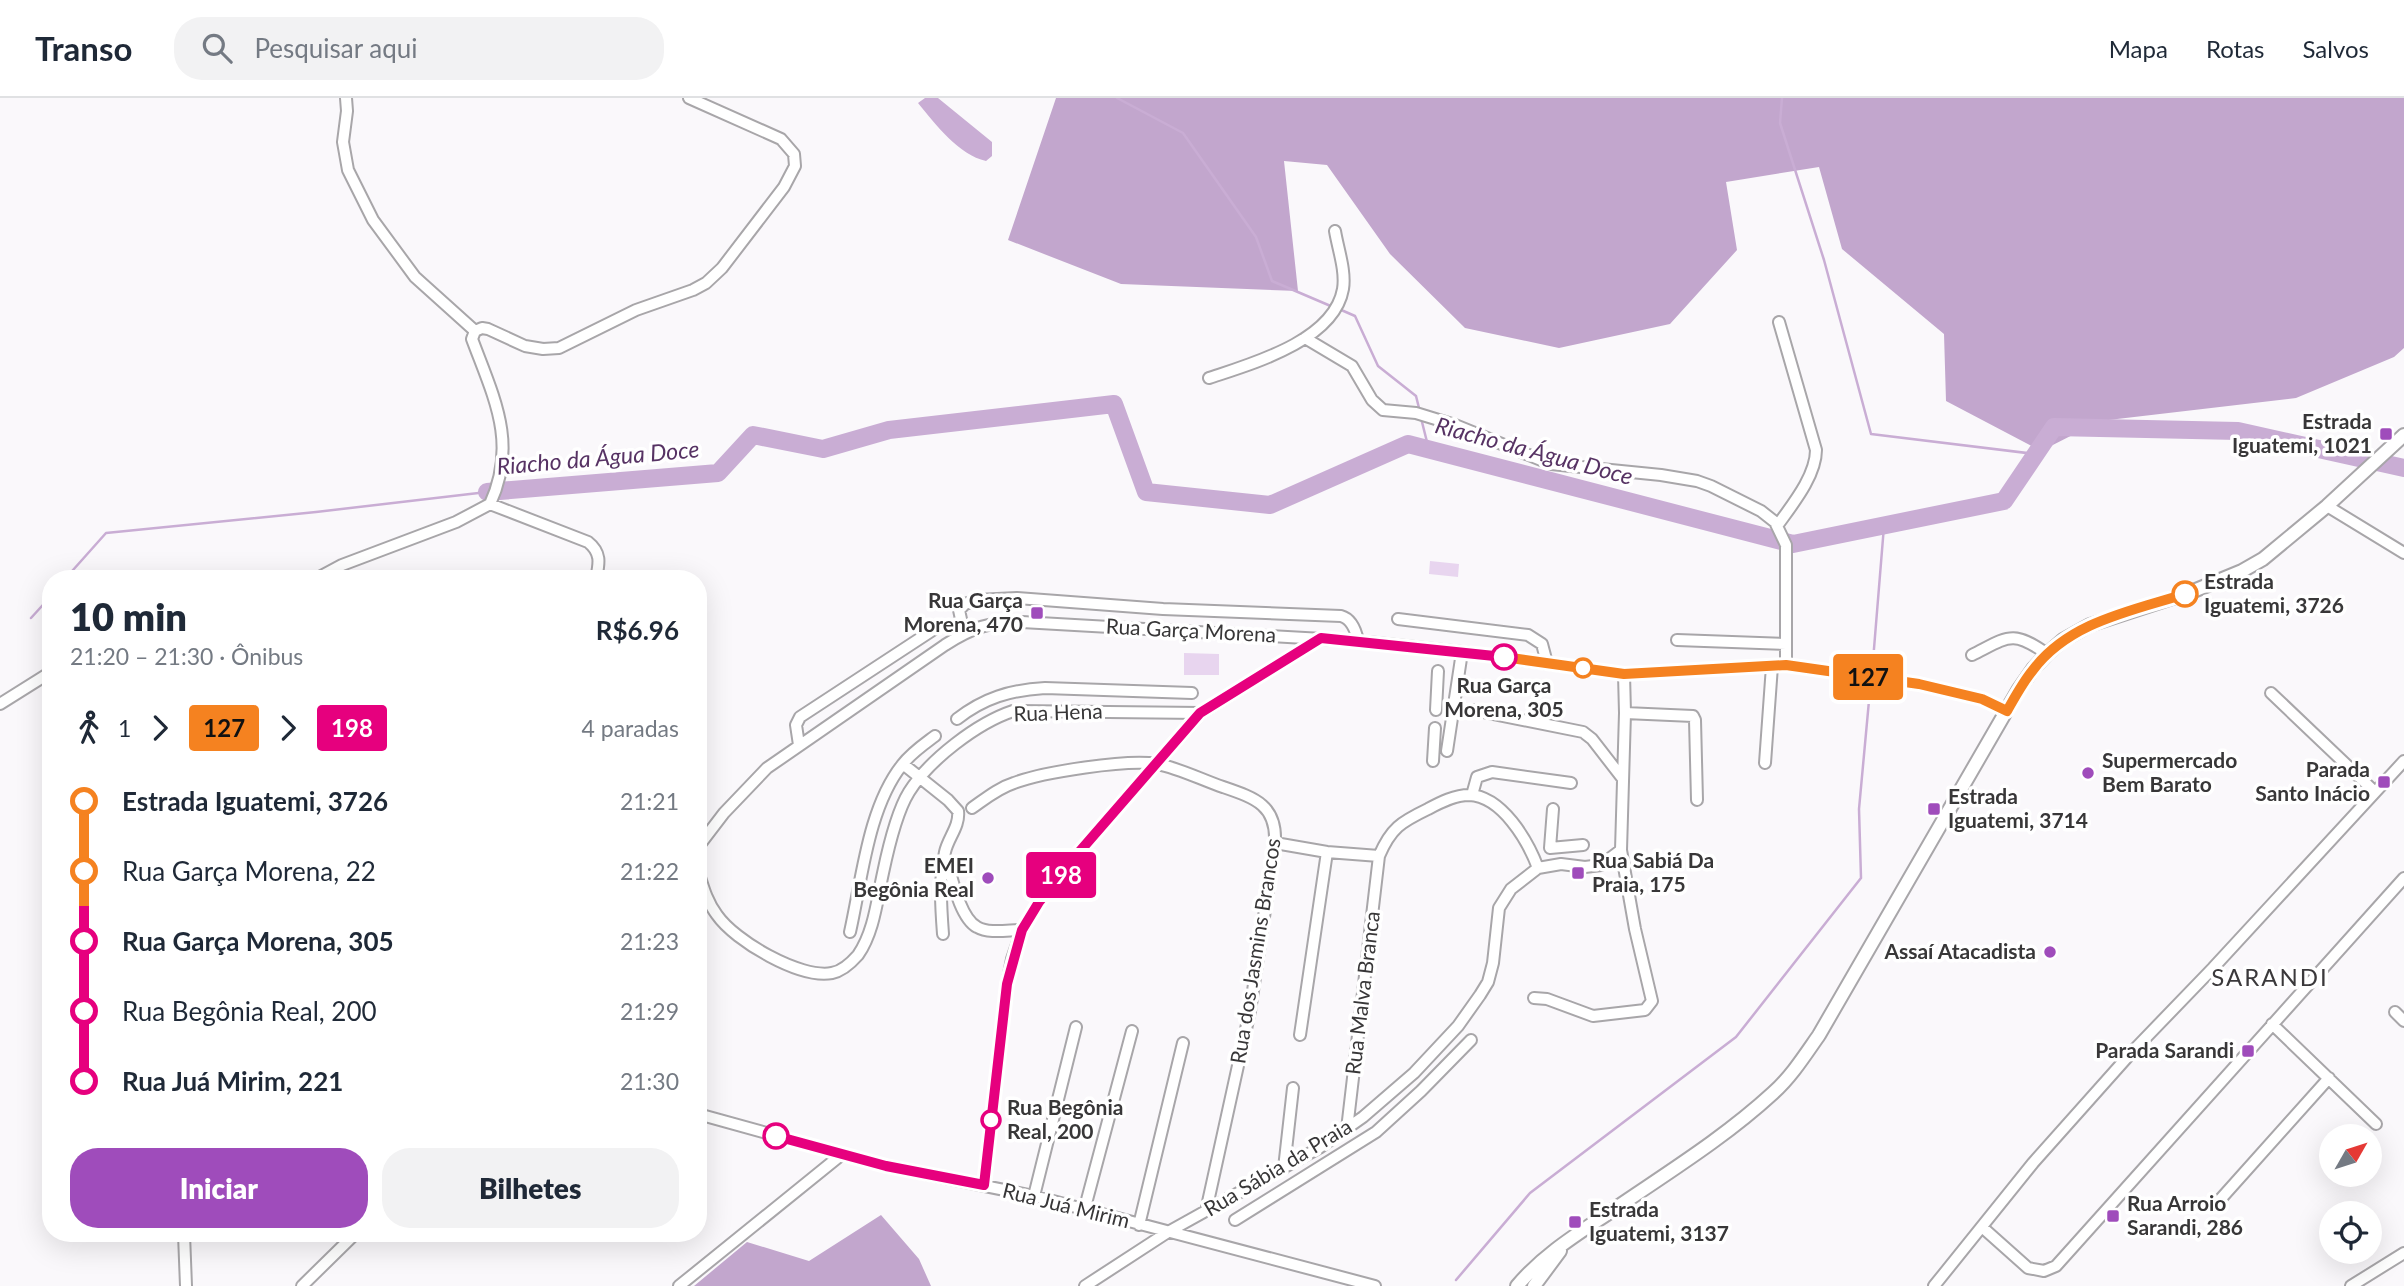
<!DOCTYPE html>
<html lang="pt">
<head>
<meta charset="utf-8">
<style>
  :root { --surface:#fff; --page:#f2f2f3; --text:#1f2937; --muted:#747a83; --line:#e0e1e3; --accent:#9f4cbb }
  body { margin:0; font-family:Lato,sans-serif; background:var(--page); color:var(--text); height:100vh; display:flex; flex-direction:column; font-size:26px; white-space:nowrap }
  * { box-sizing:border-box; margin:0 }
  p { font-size:23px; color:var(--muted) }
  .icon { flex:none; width:38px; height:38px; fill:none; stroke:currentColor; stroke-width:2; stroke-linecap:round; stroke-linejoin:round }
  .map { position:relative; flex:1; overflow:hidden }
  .sheet { position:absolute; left:42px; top:472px; width:665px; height:672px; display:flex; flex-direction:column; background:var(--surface); border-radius:28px; box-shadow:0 7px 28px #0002 }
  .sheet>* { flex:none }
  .badge { padding:0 14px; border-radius:5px; font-size:24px; line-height:46px }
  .needle { width:46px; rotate:51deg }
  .tools { position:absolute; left:2319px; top:1026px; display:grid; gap:14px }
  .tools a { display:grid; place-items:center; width:63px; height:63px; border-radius:50%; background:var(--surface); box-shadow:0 7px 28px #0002; font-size:35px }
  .map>.badge { position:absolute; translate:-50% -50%; box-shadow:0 0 0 4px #fff }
  .legs { display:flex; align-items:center; gap:10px; height:77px; padding:0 28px; font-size:23px }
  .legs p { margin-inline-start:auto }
  .head { display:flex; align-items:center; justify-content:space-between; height:119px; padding:0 28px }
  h1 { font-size:38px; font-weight:800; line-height:52px }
  .cta { display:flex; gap:14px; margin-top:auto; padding:14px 28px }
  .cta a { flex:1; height:80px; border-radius:28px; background:var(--accent); color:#fff; font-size:28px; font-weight:800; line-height:80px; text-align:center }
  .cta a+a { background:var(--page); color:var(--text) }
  ul { padding:0 28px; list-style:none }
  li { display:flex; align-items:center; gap:24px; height:70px; font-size:26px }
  li i { display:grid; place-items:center; width:10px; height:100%; margin:0 9px; background:currentColor }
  li i::after { content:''; width:18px; height:18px; margin:-9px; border:5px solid; border-radius:50%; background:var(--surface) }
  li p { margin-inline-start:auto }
  li:first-child i { background:linear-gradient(#0000 50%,currentColor 0) }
  li:last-child i { background:linear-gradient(currentColor 50%,#0000 0) }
  header { display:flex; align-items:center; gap:42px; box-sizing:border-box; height:98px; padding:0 35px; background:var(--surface); border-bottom:2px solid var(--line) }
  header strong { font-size:33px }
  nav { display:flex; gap:38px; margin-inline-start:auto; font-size:24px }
  .search { width:490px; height:63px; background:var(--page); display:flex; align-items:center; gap:18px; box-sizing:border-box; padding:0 24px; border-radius:28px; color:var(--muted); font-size:26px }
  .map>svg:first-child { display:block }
</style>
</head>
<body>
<header>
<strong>Transo</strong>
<div class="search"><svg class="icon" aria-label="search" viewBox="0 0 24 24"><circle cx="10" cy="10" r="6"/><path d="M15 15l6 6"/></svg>Pesquisar aqui</div>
<nav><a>Mapa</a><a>Rotas</a><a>Salvos</a></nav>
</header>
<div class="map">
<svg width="2404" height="1188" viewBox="0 0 2404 1188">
  <rect width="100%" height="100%" fill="#faf8fb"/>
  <path fill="#e8d5ef" d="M1430,463L1459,466L1458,479L1429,476Z
    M1184,555L1219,556V577H1184Z"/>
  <path fill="#c2a6cd" d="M1056,0H2404V250L2394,259L2296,300L2100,323L2041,353L1946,303L1944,236L1842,151L1819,69L1726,84L1737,152L1670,226L1559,250L1465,230L1390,156L1327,67L1284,63L1298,193L1121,186L1008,142Z
    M881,1117L919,1161L931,1188H694L747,1144L809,1163Z"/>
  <path fill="#c9add4" d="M925,0H938L992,44V58L986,63C959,57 936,27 918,5Z"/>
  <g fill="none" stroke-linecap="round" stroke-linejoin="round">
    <path stroke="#c9add4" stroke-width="2.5" d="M1117,0L1183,35L1256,139L1272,183L1333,209
      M1782,0L1780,25L1824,162L1871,336L2035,356
      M1339,211L1355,218L1378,268L1416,298L1420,314
      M1421,320L1429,352
      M65,481L106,435L316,414L487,394
      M31,520L51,498
      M1872,575L1884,428
      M1456,1182L1530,1095L1736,939L1861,780L1859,711L1871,581"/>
    <path stroke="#c9add4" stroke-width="18" d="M487,394L718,375L753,337L823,351L889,332L1114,306L1146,394L1270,407L1408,346L1793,446L2004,403L2054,329L2238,333L2404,370"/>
    <g stroke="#a8a6a9" stroke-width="14">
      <path id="minor" d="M346,0L347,13L343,44L348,72L373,122L415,179L475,233
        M1305,240L1352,268L1372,302L1383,312L1416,315L1455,327L1551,366L1661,377L1697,383L1711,388L1761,413L1775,424L1786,447V567
        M1209,280C1251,266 1334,243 1343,191C1346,173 1338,151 1335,133
        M490,406L588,444C602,455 599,466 596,481
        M2327,408L2404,455
        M1777,428C1792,407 1816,378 1816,352L1779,224
        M316,481L342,467L456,424L490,406C518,345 494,300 472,241L475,233L482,230L488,231L525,248L543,251L559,250L636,212L693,192L706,185L722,170L784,89L795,68L794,56L781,41L689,0
        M1398,521L1528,537L1542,546L1547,565
        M964,535L959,512L965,506L977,502L1017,500L1163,511L1341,518C1352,521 1356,533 1358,543
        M1677,542L1786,546
        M1972,557C2008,539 2012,531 2047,556
        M2271,595L2375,694
        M0,606L51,574
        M1436,612L1438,573
        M1473,612L1583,634L1592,641L1623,681
        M1625,615L1693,618L1695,622L1697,702
        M957,621C984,600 1010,592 1045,590L1192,595
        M799,647L796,627L800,619L939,528
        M1447,653L1462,554
        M1433,663L1435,630
        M1765,665L1772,568
        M903,666L948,702L958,713C960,728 948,740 945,754C939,782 941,809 943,836
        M1472,697L1477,679L1492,674L1571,685
        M972,710C985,701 998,690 1014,685C1043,674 1127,661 1157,666C1179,670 1202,682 1223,689C1255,700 1277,707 1275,745L1250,913L1206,1113
        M1553,711L1550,750L1583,747
        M1275,745L1327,754L1379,758
        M698,749L724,715L767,670L945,547C973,529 989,524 1022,524L1358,543L1462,554L1624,576L1786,567L1919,586L1981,601L2007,613
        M947,763C952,780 960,820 977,829C989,836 1008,832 1022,832
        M698,773C703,789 707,804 717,817C735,843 800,881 832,875C843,873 851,865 858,857C874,834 877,802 883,775C888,751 896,715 909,694C929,662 977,625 1013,613L1201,615
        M850,834C862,781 868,710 902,667C911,655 923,647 935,638
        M1534,900L1547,901L1593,918L1645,912L1652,903L1635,831L1621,752L1625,615L1624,576
        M2395,914L2404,923
        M2272,926L2376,1026
        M1300,937L1327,754
        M698,1016L886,1068L1034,1098L1375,1188
        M1347,1031L1379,758C1391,730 1401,724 1428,711C1441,704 1455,697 1469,697C1502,698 1528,743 1538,770
        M1284,1070L1293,990
        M984,1087L1007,886L1012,861L1022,832L1039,804L1074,760L1201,615L1321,540
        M1034,1098L1076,929
        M2218,1104L2329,980
        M1084,1113L1132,933
        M1235,1122L1376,1034L1421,993L1471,942
        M1139,1127L1183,945
        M1982,1129L2028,1170L2044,1173L2056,1168L2404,780
        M184,1136L186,1188
        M302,1188L355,1136
        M679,1188L841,1057
        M1085,1188L1168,1134L1319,1050L1363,1019L1414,975L1458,928L1480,897L1488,884L1493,865L1499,810L1511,791L1538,770L1561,766L1585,769L1601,767L1621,752
        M1934,1188L2033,1065L2131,955L2213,870L2404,663
        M2351,1188L2404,1155"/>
    </g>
    <g stroke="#a8a6a9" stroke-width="16">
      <path id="major" d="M1517,1188C1544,1156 1579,1135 1613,1112C1667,1075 1724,1040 1773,995C1791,979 1805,957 1819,937L2019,591L2033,571L2047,556L2063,542L2090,527L2191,494L2242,473L2263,461L2327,408L2404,337
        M1534,1188L1560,1153"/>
    </g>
    <use href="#minor" stroke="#fff" stroke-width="10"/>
    <use href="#major" stroke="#fff" stroke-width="12"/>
  </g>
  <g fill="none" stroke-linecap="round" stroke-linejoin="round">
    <g stroke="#fff" stroke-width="16">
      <path id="line-1" d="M1504,559L1624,576L1786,567L1919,586L1982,601L2007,613C2015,599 2023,584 2033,572C2069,524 2131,513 2185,496"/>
    </g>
    <g stroke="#fff" stroke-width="16">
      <path id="line-2" d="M776,1038L886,1068L984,1087L1007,886L1022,832L1039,804L1074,760L1200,615L1321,540L1504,559"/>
    </g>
    <use href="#line-1" stroke="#f58220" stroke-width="10"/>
    <use href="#line-2" stroke="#e6007e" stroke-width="10"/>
  </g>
  <g fill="#9f4cbb" stroke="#fff" stroke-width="2.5">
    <rect x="2379" y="329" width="14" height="14" rx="3.5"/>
    <rect x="1030" y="508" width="14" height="14" rx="3.5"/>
    <circle cx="2088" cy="675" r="7"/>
    <rect x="2377" y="677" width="14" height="14" rx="3.5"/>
    <rect x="1927" y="704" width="14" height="14" rx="3.5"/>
    <rect x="1571" y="768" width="14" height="14" rx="3.5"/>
    <circle cx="988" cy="780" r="7"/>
    <circle cx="2050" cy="854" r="7"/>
    <rect x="2241" y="946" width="14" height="14" rx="3.5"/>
    <rect x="2106" y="1111" width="14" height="14" rx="3.5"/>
    <rect x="1568" y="1117" width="14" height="14" rx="3.5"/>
  </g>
  <g fill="#fff" stroke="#f58220" stroke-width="3.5">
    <circle cx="2185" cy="496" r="12"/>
    <circle cx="1583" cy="570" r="9"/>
  </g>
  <g fill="#fff" stroke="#e6007e" stroke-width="3.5">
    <circle cx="1504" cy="559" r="12"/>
    <circle cx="991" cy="1022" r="9"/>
    <circle cx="776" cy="1038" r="12"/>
  </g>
  <g text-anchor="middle" stroke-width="7" stroke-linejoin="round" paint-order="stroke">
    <g font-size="21" font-weight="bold" fill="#383738" stroke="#fff" text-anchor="end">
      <text x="2372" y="331">Estrada<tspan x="2372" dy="24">Iguatemi, 1021</tspan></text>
      <text x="1023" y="510">Rua Garça<tspan x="1023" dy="24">Morena, 470</tspan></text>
      <text x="2102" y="670" text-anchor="start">Supermercado<tspan x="2102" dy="24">Bem Barato</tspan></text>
      <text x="2370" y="679">Parada<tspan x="2370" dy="24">Santo Inácio</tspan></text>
      <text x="1948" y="706" text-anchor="start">Estrada<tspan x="1948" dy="24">Iguatemi, 3714</tspan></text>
      <text x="1592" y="770" text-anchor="start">Rua Sabiá Da<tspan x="1592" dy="24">Praia, 175</tspan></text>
      <text x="974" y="775">EMEI<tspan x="974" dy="24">Begônia Real</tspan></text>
      <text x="2036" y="861">Assaí Atacadista</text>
      <text x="2234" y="960">Parada Sarandi</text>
      <text x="2127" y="1113" text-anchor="start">Rua Arroio<tspan x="2127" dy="24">Sarandi, 286</tspan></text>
      <text x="1589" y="1119" text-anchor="start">Estrada<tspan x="1589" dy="24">Iguatemi, 3137</tspan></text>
    </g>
    <g font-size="21" font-weight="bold" fill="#383738" stroke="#fff" text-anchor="start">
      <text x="2204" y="491">Estrada<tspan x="2204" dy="24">Iguatemi, 3726</tspan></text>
      <text x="1504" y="595" text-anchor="middle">Rua Garça<tspan x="1504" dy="24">Morena, 305</tspan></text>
      <text x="1007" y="1017">Rua Begônia<tspan x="1007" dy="24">Real, 200</tspan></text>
    </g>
    <g font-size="21" fill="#383738" stroke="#fff">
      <text transform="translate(1191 533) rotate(3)" y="7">Rua Garça Morena</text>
      <text transform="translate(1058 615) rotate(-2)" y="7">Rua Hena</text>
      <text transform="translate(1256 853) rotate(-81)" y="7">Rua dos Jasmins Brancos</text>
      <text transform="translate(1363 895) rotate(-83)" y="7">Rua Malva Branca</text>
      <text transform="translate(1278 1070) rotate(-31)" y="7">Rua Sábia da Praia</text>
      <text transform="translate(1066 1108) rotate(14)" y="7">Rua Juá Mirim</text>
    </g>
    <g font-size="23" font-style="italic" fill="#573364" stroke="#fff">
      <text transform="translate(1534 353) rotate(15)" y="8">Riacho da Água Doce</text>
      <text transform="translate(598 360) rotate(-5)" y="8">Riacho da Água Doce</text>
    </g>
    <g font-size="24" letter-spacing="2" fill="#3b393b" stroke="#fff">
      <text x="2270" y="888">SARANDI</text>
    </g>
  </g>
</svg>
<div class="tools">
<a><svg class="needle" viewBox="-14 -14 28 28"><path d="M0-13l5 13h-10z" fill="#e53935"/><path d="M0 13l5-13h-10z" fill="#747a83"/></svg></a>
<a><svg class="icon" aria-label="locate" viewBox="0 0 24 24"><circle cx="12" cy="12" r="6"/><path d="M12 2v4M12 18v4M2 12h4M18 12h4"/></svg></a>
</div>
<b class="badge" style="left:1868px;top:579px;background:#f58220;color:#111">127</b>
<b class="badge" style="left:1061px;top:777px;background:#e6007e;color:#fff">198</b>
<section class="sheet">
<div class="head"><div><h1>10 min</h1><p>21:20 – 21:30 · Ônibus</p></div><b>R$6.96</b></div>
<div class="legs"><svg class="icon" aria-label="walk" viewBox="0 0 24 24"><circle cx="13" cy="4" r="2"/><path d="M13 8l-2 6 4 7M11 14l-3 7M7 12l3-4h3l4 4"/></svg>1<svg class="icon" aria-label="forward" viewBox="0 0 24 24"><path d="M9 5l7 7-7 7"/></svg><b class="badge" style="background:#f58220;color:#111">127</b><svg class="icon" aria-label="forward" viewBox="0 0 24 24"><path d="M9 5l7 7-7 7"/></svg><b class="badge" style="background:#e6007e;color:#fff">198</b><p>4 paradas</p></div>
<ul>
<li><i style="color:#f58220"></i><b>Estrada Iguatemi, 3726</b><p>21:21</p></li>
<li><i style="color:#f58220"></i><span>Rua Garça Morena, 22</span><p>21:22</p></li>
<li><i style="color:#e6007e"></i><b>Rua Garça Morena, 305</b><p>21:23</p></li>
<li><i style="color:#e6007e"></i><span>Rua Begônia Real, 200</span><p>21:29</p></li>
<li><i style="color:#e6007e"></i><b>Rua Juá Mirim, 221</b><p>21:30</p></li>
</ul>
<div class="cta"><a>Iniciar</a><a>Bilhetes</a></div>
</section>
</div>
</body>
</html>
